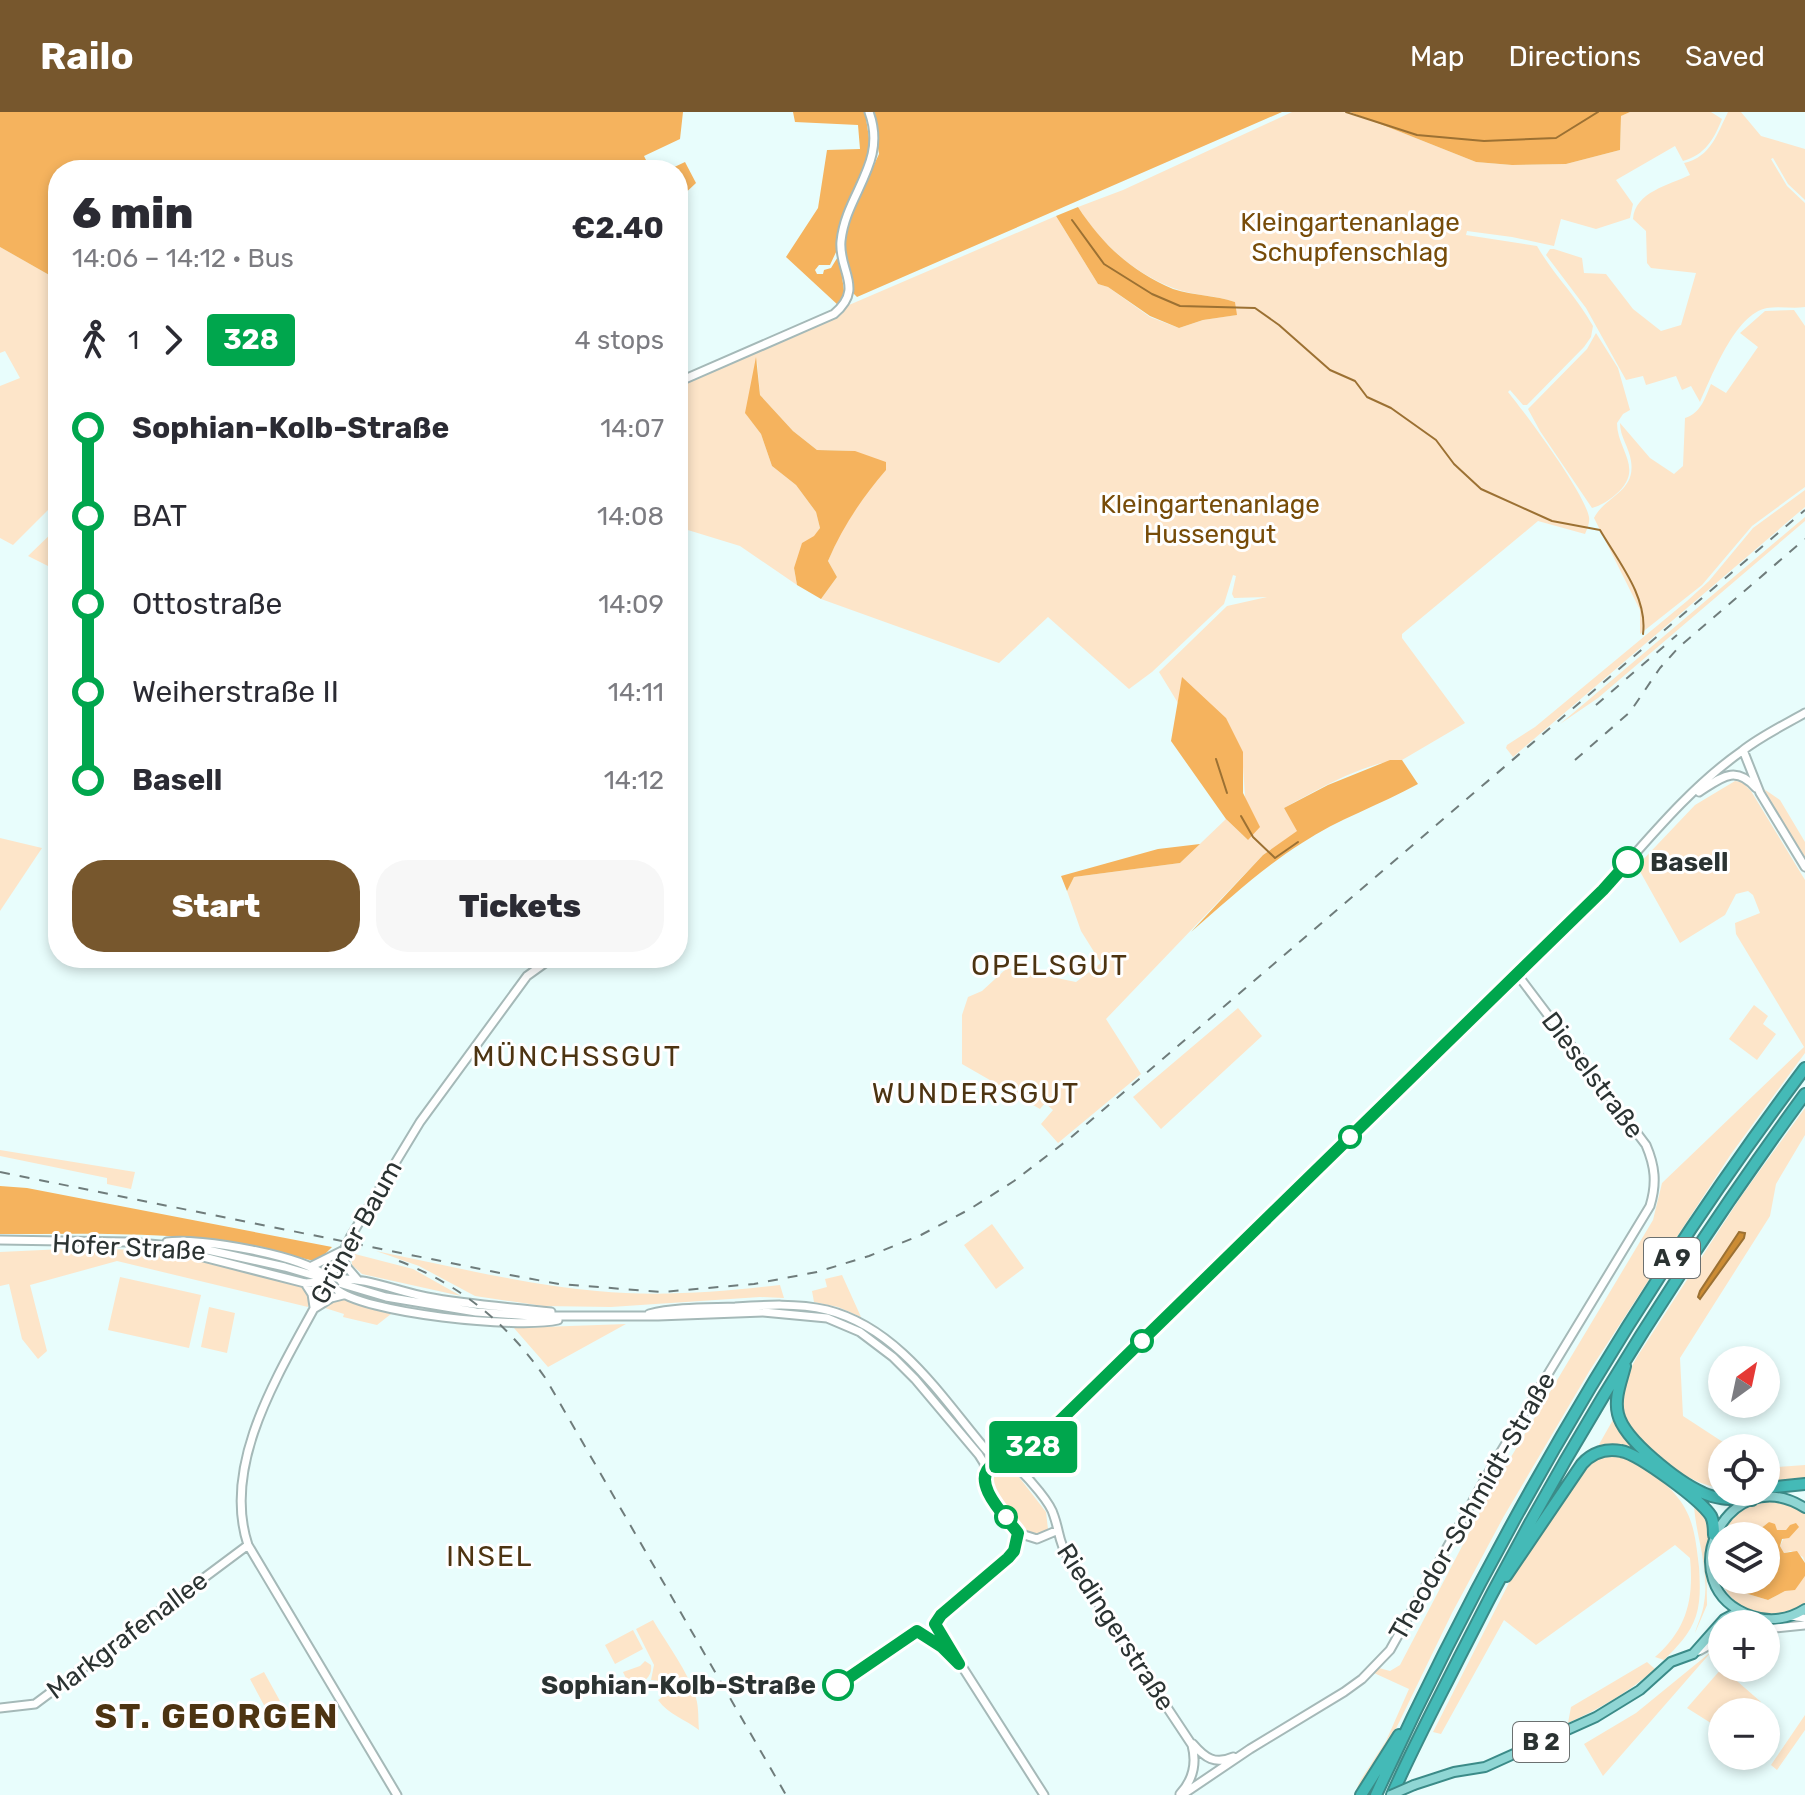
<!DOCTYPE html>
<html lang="en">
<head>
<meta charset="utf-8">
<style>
  :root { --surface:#fff; --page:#f7f7f7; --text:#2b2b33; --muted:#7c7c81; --accent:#77572d }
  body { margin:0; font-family:Rubik,sans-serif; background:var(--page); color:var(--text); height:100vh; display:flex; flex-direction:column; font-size:30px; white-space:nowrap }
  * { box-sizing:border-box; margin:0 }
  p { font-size:26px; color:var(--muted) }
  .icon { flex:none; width:44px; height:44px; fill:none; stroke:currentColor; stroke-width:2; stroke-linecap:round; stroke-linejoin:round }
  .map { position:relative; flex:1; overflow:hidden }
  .drawer { position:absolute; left:48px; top:48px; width:640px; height:808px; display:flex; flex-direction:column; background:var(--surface); border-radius:32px; box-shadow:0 4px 12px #0003 }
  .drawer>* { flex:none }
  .badge { padding:0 16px; border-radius:6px; font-size:28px; line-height:52px }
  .needle { width:52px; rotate:33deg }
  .tools { position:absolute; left:1708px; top:1234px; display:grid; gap:16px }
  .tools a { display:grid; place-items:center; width:72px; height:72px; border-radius:50%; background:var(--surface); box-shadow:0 4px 12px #0003; font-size:40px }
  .map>.badge { position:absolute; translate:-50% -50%; box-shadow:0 0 0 4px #fff }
  .legs { display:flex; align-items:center; gap:12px; height:88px; padding:0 24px; font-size:26px }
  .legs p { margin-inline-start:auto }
  .overview { display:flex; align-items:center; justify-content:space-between; height:136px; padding:0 24px }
  h1 { font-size:44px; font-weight:800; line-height:60px }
  .cta { display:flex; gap:16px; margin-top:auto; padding:16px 24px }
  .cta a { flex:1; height:92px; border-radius:32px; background:var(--accent); color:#fff; font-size:32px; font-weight:800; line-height:92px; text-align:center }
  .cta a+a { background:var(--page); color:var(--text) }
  ul { padding:0 24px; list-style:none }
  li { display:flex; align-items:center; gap:28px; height:88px; font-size:30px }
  li i { display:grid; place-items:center; width:12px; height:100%; margin:0 10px; background:currentColor }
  li i::after { content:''; width:20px; height:20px; margin:-10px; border:6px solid; border-radius:50%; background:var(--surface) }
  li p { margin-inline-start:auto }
  li:first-child i { background:linear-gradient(#0000 50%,currentColor 0) }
  li:last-child i { background:linear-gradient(currentColor 50%,#0000 0) }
  header { display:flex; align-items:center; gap:48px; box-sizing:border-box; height:112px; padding:0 40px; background:var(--accent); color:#fff }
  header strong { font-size:38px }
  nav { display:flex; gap:44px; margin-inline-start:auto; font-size:28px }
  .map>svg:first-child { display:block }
</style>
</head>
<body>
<header>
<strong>Railo</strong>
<nav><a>Map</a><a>Directions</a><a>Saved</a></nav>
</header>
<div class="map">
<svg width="1805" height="1683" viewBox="0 0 1805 1683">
  <rect width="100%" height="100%" fill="#e8fdfc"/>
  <path fill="#fde5c9" d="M1292,0H1350L1476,50L1512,53L1566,52L1620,38L1621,4L1630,0H1711L1722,7C1714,27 1705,43 1683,49L1675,34L1616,68L1633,92L1630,106L1596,117L1561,107L1554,134L1512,125L1467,119L1466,123L1537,134C1553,162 1577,185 1593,214L1591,225L1584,235L1527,293H1523L1510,278L1508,280C1526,302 1584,380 1589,405C1590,411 1587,417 1585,422L1538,409L1402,522V526L1465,611L1402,648C1366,649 1315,679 1284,696L1298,719L1263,743L1106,907L1141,962L1058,1031L1041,1012L1053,998L1045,991L1040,997L962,952V903L968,885L982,879L1007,856L1076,870L1101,851L1081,819L1067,779L1074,765L1180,751L1226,707L1248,728L1242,640L1183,566L1178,591L1159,560L1227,494L1267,485L1234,486L1232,482L1236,464L1233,463L1224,492L1152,560L1129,577L1048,505L999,551L821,487L837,465L828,449L840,422L863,385L855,339L817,338L793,319L760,283L757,249L746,302L761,322L772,354L796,373L816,400L820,416L794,456L797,473L740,434L678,415V272L842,196L1056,104L1098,172L1108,175L1150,205L1179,216L1203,208L1236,203L1235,190C1215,183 1193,184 1173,176C1132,160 1102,132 1078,95L1123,78Z
    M1728,0H1741L1761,24L1805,37V88L1788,72L1773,46L1771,47L1787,74L1805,91V195C1793,197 1780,194 1767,196C1735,202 1712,264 1700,290L1691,274L1682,278L1676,264L1646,273L1643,264L1626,268L1586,196L1546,143L1550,137H1554L1582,146L1584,161L1606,162L1633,197L1661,219L1681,213L1696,161L1651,156L1647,151L1646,119L1633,107C1635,80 1669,73 1690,63L1684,51C1711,45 1717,22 1728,0Z
    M0,135L58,168V388L13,433L0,426V274L20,266L5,239L0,241Z
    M1794,198L1805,214V375L1752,414L1702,473L1640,522V498L1594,406C1605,384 1636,380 1631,349C1629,335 1620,325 1620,311L1650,346L1674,362L1683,354L1685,306C1701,301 1705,286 1711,272L1726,281L1758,235L1740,221L1765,199Z
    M1596,221L1618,256L1630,298L1623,302L1617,311C1617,339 1646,357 1615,383C1608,389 1600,394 1592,396L1540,319L1528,297L1587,237Z
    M1805,378V395L1513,645L1506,636L1507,633L1535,615L1687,489L1709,469L1753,416Z
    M1805,405V409L1598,586L1560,612Z
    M58,415V459L28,444Z
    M1735,669L1742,670L1751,679L1805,768V941L1731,1042L1590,1258L1504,1404L1452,1501L1390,1629L1357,1683H1354L1360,1669L1386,1629L1409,1577L1374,1561L1379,1556L1390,1559L1400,1553L1493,1375L1653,1108L1662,1071L1804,935L1736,822L1735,811L1760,801L1753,783L1748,779L1736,782L1725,803L1680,831L1637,754L1695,693Z
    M1764,677L1780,688L1805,730V748Z
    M0,726L42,736L0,799Z
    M1754,893L1768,904L1763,912L1776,922L1757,948L1729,927Z
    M1238,896L1262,924L1161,1017L1133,985Z
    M1805,996V1023L1776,1072L1770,1104L1680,1246L1683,1304L1732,1336H1722V1376C1688,1374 1625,1328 1621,1292C1619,1276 1629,1259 1637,1245L1740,1086Z
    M0,1038L135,1060L131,1077L107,1072V1066L0,1044Z
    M992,1112L1024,1156L996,1177L964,1133Z
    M85,1136L162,1139L303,1175L310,1185L308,1195L117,1149L30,1173L47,1239L38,1247L22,1227L9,1172L0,1174V1140Z
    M376,1139C449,1154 523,1172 597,1179C659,1185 719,1180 780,1173L784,1186L760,1185L611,1195L543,1194L475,1184L419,1154Z
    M351,1141L413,1157L461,1184L362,1162L352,1153Z
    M842,1163L861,1205L838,1195L814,1190L812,1179L827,1175L825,1167Z
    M120,1165L201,1183L189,1236L108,1218Z
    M344,1186L391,1202L377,1213L343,1205L344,1202L325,1196L330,1191Z
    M209,1195L235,1201L227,1241L201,1235Z
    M626,1212L548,1255L514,1216Z
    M1614,1306H1616L1641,1340L1621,1334L1597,1336Z
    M1614,1342C1630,1345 1643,1354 1656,1364C1691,1393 1694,1411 1699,1455C1700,1471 1701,1488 1696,1504C1690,1522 1677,1535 1664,1548L1655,1545C1687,1517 1694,1487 1690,1446L1675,1433L1536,1533L1504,1508L1441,1622L1433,1620L1514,1461L1585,1355L1598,1346Z
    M1805,1353V1370L1766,1373V1356Z
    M1001,1356H1009L1015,1360L1046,1400L1048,1417L1037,1426C1016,1415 1004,1390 992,1370L995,1361Z
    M1773,1389L1782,1390L1805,1401V1451L1803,1445L1791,1439L1784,1441L1780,1434L1790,1413L1786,1418H1777L1769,1410L1751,1424H1722V1468H1732L1738,1479L1768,1488L1785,1479L1795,1477L1805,1464V1491C1726,1545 1666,1402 1773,1389Z
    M1694,1394L1708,1406L1710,1421L1706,1439L1707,1493L1695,1521C1697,1513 1703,1501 1704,1491C1710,1458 1696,1425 1694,1394Z
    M653,1508C668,1534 687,1557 696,1586C699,1596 698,1608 699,1618C685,1607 669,1603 658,1588L668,1581L661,1569L651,1568L654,1553L636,1517Z
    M633,1518L643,1537L615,1552L605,1533Z
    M1712,1539L1603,1664L1584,1632L1636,1601Z
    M645,1549L651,1553C653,1566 641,1572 631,1577L623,1560L640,1554Z
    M1647,1550L1655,1557C1629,1580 1599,1597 1568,1611L1571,1595Z
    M1722,1556L1761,1590L1754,1600H1722V1618L1687,1596Z
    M264,1560L280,1589L266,1597L250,1567Z
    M1805,1603V1618L1777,1658L1771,1653Z"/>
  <path fill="#f5b35e" d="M0,0H683L680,27L644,44L651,58H369L360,53L356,58H58V168L0,135Z
    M793,0H865L871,39L844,100L837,138L830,153H819L815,158L817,162H823L824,158L831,156L839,143L845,186L839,194L786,145L818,96L827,38L860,37L858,13L795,10Z
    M872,0H1282L857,185L853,181L844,132L851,103L879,42Z
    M1350,0H1630L1621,4L1620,38L1566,52L1512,53L1476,50Z
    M685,50L696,71L678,88V58H668Z
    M1078,95C1102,132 1132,160 1173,177C1194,184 1215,183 1235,190L1237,203L1203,208L1179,216L1150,204L1108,175L1098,172L1056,104Z
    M756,245L760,283L793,319L817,338L855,339L886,350V358C862,386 843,414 828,449L837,465L821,487L797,473L794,456L802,431L814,424L820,416L816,400L796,373L772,354L761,322L745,301Z
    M1182,565L1226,606L1243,640V681L1260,715L1248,728L1226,707L1171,629Z
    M1390,648H1402L1418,672C1380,693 1338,707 1302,731C1262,756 1227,789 1191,820L1263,743L1297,719L1284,696L1328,673Z
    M1200,732L1180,751L1074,765L1067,779L1061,764L1158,737Z
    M0,1074L27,1076L332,1135L319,1148H310C290,1143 271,1136 251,1133C168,1119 84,1122 0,1122Z
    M1769,1410L1775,1412L1777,1418H1786L1790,1413L1796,1411L1799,1415L1789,1426L1782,1427L1780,1434L1784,1441L1797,1439L1805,1451V1464L1795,1478L1785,1479L1768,1488L1738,1479L1732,1468H1766V1424H1751Z"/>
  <path fill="#cc8c34" stroke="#9c7133" stroke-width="2" d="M1739,1120L1745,1121L1744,1126L1700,1187L1698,1185L1700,1179Z"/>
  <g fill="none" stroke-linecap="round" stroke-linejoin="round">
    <path stroke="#9c7133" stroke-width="2" d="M1346,0L1417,23L1484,29L1556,26L1598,0
      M1072,108L1104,152L1152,182L1180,194L1255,196L1279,213L1330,258L1355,269L1367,285L1391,296L1436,328L1454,352L1481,377L1552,409L1600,418C1618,449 1648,485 1643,522
      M1216,647L1227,681
      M1241,704L1253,725L1275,746L1298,730"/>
    <g stroke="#a5b9b8" stroke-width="11">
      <path id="secondary" d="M678,270L834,202C865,176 838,159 841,129C846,81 888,51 869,0
        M1743,638L1760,681L1805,755
        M1699,680C1721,666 1735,652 1756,676
        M351,1124L420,1010L527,864L552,846
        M0,1128L128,1130L203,1137L285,1155L386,1185L476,1200L531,1204H658L763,1200L827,1206L860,1220L893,1245L915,1267L979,1343L984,1351L988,1381L1018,1421L1037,1427L1056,1419
        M167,1130C197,1125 309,1144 327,1166
        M172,1137L305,1171L320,1170
        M344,1138L345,1153L357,1167
        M312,1154L344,1138
        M335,1167C366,1165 396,1179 427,1185C468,1193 510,1195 551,1200
        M329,1168L342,1142
        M305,1171L312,1182L314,1195
        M326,1174C288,1248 219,1346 248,1433L397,1683
        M335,1176C362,1202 520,1217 558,1208
        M315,1196L331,1186L343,1183
        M649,1202C676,1195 707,1196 735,1195C766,1193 797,1191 827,1198C899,1216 942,1286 987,1339C997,1348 1010,1348 1019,1357C1029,1367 1051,1391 1054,1404C1060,1421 1058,1428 1068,1446L1192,1633C1197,1652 1193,1668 1180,1682
        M1008,1350L1018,1347L1029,1339L1603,778C1646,730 1689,676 1742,639C1761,624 1784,613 1805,601
        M1018,1421L1014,1439L1008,1446L941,1503L935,1512L1044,1683
        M1791,1504L1805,1506
        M1766,1517L1805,1513
        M1699,1539L1722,1526
        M0,1596L35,1592L248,1433
        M1193,1632C1205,1646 1215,1653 1233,1645
        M1182,1683L1250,1637L1344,1580L1362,1567L1390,1538L1494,1351L1650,1094C1657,1071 1655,1054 1646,1033L1517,862"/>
    </g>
    <g stroke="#3b8b88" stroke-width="12">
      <path id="primary" d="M1805,1396C1727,1346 1666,1475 1752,1504C1770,1510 1789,1507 1805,1497
        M1414,1673L1454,1660L1485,1655L1596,1605L1640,1578L1671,1550L1693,1542L1724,1507L1739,1499"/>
    </g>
    <g stroke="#3b8b88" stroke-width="14">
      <path id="highway" d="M1625,1254C1621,1270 1614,1286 1618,1302C1624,1328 1678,1370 1703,1381C1718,1388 1736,1387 1752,1388
        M1766,1376L1805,1372
        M1506,1464L1582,1352C1592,1341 1606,1336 1621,1339C1639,1342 1701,1388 1711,1404C1714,1410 1714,1416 1714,1423
        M1361,1683L1399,1623
        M1376,1683C1494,1426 1635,1182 1805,956
        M1392,1683C1412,1637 1436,1592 1459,1546C1558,1348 1674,1161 1805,982"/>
    </g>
    <use href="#secondary" stroke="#fff" stroke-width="7"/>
    <use href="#primary" stroke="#8fd6d4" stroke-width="8"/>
    <use href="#highway" stroke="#44bab7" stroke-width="10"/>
    <path stroke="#6f7c7b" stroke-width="2" stroke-dasharray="10 10" stroke-linecap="butt" d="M1596,593L1677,523
      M1575,648L1630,600L1660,556L1679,535L1805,427
      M0,1060L510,1163L559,1172L662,1180L754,1172L817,1160L869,1144L921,1123L970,1097L1014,1069L1069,1027L1805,398
      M399,1149C461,1173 508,1212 546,1267L786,1683"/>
    <g stroke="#a5b9b8" stroke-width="11" stroke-linecap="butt">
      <path id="secondary-bridge" d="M344,1138L351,1124
        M329,1168L335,1176"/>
    </g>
    <g stroke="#3b8b88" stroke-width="12" stroke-linecap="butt">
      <path id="primary-bridge" d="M1391,1683L1414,1673"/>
    </g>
    <use href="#secondary-bridge" stroke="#fff" stroke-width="7"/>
    <use href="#primary-bridge" stroke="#8fd6d4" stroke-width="8"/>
  </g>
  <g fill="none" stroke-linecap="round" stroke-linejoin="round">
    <g stroke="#fff" stroke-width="18">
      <path id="line-1" d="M838,1573L917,1519L942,1535L959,1552L935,1512L941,1503L1008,1446L1014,1439L1018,1421C1007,1406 967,1368 994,1352C1004,1345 1013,1351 1029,1339L1603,778L1628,750"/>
    </g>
    <use href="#line-1" stroke="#00a64d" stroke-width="12"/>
  </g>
  <g fill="#fff" stroke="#00a64d" stroke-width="4">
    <circle cx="1628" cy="750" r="14"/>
    <circle cx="1350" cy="1025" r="10"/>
    <circle cx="1142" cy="1229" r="10"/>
    <circle cx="1006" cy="1405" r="10"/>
    <circle cx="838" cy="1573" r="14"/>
  </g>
  <g text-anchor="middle" stroke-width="6" stroke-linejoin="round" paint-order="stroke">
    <g fill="#fff" stroke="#6b7070" stroke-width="2">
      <rect x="1644" y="1126" width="56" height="40" rx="6"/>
      <rect x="1513" y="1610" width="56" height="40" rx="6"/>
    </g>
    <g font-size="24" font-weight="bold" fill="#2b3332">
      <text x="1672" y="1154">A 9</text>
      <text x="1541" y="1638">B 2</text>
    </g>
    <g font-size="26" fill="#774c09" stroke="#fff">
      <text x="1350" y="119">Kleingartenanlage<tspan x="1350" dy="30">Schupfenschlag</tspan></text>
      <text x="1210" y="401">Kleingartenanlage<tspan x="1210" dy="30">Hussengut</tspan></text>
    </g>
    <g font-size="26" font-weight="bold" fill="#2b3332" stroke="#fff" text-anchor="start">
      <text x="1650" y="759">Basell</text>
      <text x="816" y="1582" text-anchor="end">Sophian-Kolb-Straße</text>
    </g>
    <g font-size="26" fill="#2b3332" stroke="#fff">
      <text transform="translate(1593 963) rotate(53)" y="9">Dieselstraße</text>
      <text transform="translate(356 1120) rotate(-61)" y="9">Grüner Baum</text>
      <text transform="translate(129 1135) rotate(3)" y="9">Hofer Straße</text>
      <text transform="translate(1472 1394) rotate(-60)" y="9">Theodor-Schmidt-Straße</text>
      <text transform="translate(1116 1515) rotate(57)" y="9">Riedingerstraße</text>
      <text transform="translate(127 1523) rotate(-37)" y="9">Markgrafenallee</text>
    </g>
    <g font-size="28" letter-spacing="2" fill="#4d3412" stroke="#fff">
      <text x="1050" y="863">OPELSGUT</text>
      <text x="577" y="954">MÜNCHSSGUT</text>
      <text x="976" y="991">WUNDERSGUT</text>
      <text x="490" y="1454">INSEL</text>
    </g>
    <g font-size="34" font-weight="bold" letter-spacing="2" fill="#4d3412" stroke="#fff">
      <text x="217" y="1616">ST. GEORGEN</text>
    </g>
  </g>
</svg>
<div class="tools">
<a><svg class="needle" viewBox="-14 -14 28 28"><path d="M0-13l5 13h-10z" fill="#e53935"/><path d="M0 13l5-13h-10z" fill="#7c7c81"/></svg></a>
<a><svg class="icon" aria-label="locate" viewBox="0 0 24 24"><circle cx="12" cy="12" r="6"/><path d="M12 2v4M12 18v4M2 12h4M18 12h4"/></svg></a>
<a><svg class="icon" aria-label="layers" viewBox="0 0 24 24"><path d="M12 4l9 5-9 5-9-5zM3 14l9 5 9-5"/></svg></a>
<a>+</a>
<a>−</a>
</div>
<b class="badge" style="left:1033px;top:1335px;background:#00a64d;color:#fff">328</b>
<section class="drawer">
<div class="overview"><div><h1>6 min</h1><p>14:06 – 14:12 · Bus</p></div><b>€2.40</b></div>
<div class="legs"><svg class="icon" aria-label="walk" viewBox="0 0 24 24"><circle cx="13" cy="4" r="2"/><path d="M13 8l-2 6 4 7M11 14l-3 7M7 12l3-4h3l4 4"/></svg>1<svg class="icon" aria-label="forward" viewBox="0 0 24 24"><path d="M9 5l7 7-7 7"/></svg><b class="badge" style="background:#00a64d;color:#fff">328</b><p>4 stops</p></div>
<ul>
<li><i style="color:#00a64d"></i><b>Sophian-Kolb-Straße</b><p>14:07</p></li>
<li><i style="color:#00a64d"></i><span>BAT</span><p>14:08</p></li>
<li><i style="color:#00a64d"></i><span>Ottostraße</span><p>14:09</p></li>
<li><i style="color:#00a64d"></i><span>Weiherstraße II</span><p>14:11</p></li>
<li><i style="color:#00a64d"></i><b>Basell</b><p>14:12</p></li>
</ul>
<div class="cta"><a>Start</a><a>Tickets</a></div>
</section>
</div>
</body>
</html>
